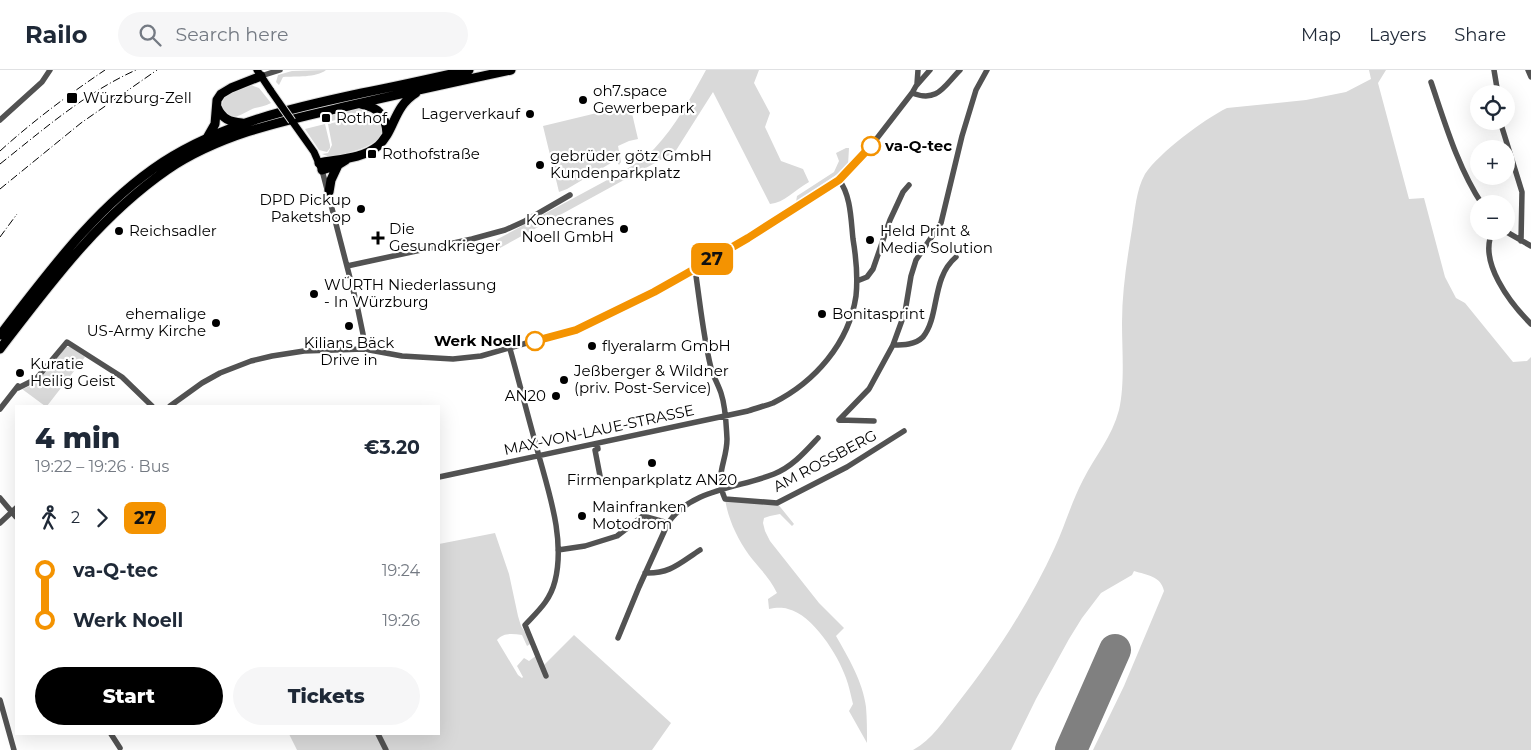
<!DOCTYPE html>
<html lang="en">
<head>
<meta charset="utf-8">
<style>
  :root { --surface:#fff; --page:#f6f6f7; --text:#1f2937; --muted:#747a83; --line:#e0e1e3; --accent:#000 }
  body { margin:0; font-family:Montserrat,sans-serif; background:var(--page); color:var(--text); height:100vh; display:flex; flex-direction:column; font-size:19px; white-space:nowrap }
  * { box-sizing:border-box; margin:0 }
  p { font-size:16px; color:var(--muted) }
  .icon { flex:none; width:28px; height:28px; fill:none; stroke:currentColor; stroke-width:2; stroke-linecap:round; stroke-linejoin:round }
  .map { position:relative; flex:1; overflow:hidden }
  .sheet { position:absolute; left:15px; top:335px; width:425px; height:330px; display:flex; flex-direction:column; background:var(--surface); border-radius:0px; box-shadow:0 5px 20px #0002 }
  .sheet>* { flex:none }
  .badge { padding:0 10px; border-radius:8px; font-size:18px; line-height:32px }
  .buttons { position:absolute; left:1470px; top:15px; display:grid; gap:10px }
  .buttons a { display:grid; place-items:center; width:45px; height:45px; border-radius:50%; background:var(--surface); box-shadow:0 5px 20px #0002; font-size:25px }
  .map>.badge { position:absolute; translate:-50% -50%; box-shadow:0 0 0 2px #fff }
  .legs { display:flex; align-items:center; gap:8px; height:55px; padding:0 20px; font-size:16px }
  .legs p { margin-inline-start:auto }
  .headline { display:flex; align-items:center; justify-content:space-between; height:85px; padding:0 20px }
  h1 { font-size:28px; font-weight:800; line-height:38px }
  .action { display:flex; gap:10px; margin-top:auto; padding:10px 20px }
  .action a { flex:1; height:58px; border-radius:30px; background:var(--accent); color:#fff; font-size:20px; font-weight:800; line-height:58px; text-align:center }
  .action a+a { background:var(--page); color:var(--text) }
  ul { padding:0 20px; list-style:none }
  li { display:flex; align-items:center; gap:18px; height:50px; font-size:19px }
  li i { display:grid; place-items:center; width:8px; height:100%; margin:0 6px; background:currentColor }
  li i::after { content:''; width:12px; height:12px; margin:-6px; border:4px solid; border-radius:50%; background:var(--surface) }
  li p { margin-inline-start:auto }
  li:first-child i { background:linear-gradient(#0000 50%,currentColor 0) }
  li:last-child i { background:linear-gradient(currentColor 50%,#0000 0) }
  header { display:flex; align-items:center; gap:30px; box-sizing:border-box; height:70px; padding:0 25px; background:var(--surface); border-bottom:1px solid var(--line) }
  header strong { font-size:24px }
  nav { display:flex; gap:28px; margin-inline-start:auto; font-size:18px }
  .search { width:350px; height:45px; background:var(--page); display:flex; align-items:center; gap:12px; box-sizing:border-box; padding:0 18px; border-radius:28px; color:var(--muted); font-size:19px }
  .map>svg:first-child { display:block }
</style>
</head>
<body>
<header>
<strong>Railo</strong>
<div class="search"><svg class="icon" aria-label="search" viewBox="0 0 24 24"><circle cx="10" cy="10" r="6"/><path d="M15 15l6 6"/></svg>Search here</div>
<nav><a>Map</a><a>Layers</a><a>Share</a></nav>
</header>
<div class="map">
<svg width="1531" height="680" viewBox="0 0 1531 680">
  <rect width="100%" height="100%" fill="#fff"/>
  <path fill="#d9d9d9" d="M326,0C316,8 296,6 283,7L279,15L276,12L278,5L292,1Z
    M706,0H759L754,13L770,43L765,57L781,91L803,99L809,112C796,119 784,133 770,134L713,22L675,82L500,178L496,170L622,102C633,95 644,88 654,79C676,56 691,27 706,0Z
    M1369,0H1386L1378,13L1409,129L1424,128L1445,207L1456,228L1465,233L1513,292L1527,291L1531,287V680H1093L1124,616L1164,521C1161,506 1147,505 1134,501L1132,505L1101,523L1082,548L1069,569L1036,629L1011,680H913C932,670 944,650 957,634C995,586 1030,532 1055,477C1065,455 1072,431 1083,410C1095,386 1112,367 1119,340C1125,314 1122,280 1122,253C1122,221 1127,190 1132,159C1135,141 1136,120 1145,104C1159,83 1204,49 1227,38L1306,30L1346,22L1371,9Z
    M251,15L259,18L271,33C265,36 260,37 255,38C246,40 227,59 222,35C224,21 240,19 251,15Z
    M630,35L638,69L629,71L618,76L621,92L619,95L616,90L567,119L559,122L543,56Z
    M358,38H365L375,41L327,52V50L331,49L330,46Z
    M377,43C379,47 383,53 383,58C383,77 344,84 330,87L322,84L328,83L332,75L328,54Z
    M325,54L330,75V78L327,82L319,80L305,59Z
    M846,78H849L848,95L842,101L796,132L797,126L834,102L839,91L836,83Z
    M66,277H71L85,287L47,336H45L22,319C39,315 55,290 66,277Z
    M725,429L777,433L794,454L792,456L780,444L770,446L764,448L763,453L765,461L770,471L819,533L844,558L836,566C848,587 863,612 866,637C867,649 867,661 867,673L849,641L853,634C851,626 849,616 846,608C838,585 813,545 788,539C781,537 775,538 769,539L768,529L777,523C770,508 759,498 749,485C737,468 728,449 725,429Z
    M495,463L509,504L518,546L521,556L532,573L527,576L522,565C513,564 504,562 497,570L518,605L522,608L523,607L517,596L524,588L529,591L537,585L543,596L574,565L671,653L652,680H386L378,664H439V474Z
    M289,664H375L384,680H297Z"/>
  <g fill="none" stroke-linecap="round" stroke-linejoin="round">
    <path stroke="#808080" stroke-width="32" d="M1071,680L1115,580"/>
    <g stroke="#dbdbdb" stroke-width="9">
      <path id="major" d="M257,0L271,21
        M292,51L314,82L321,98"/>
    </g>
    <g stroke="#dbdbdb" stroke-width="11">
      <path id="highway" d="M361,34C379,38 386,45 387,64
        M217,37C222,49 230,52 242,53
        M207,68L215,54L217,30L221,24L231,18L261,6
        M319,93C339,89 362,89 378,76C395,61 393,37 416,23
        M322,100L338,95L346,90
        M329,122L331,110L338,95
        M0,265C48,203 96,136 163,92C224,53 292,38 362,23C398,16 433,8 469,0
        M0,279C50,214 99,147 167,100C220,64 283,51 344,37C400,24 455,12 511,0"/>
    </g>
    <path stroke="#525252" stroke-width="5.5" d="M1494,0L1498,24
      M1528,0L1531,7
      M261,6L280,0
      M1431,12C1445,53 1458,98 1482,134
      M917,14L918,0
      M912,23C938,33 944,16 960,0
      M0,50L42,12L50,0
      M1500,51L1522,122L1521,171
      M322,100L357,235L363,264L364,279
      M1493,161C1477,191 1511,234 1531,254
      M1505,161L1531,176
      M347,196L472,169L505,160L525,151L570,125
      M695,199C700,232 703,266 711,298C713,306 718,314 721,323C726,338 726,353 727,369C727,392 714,404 725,429L777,433L847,397L904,361
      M857,211L867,207L873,199L890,150L903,122L909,115
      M893,275C903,275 915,275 923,267C940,246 931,208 956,187
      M510,279C519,311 527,343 536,375C547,418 566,467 555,511C550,531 538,541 525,555L546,606
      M170,336L202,313L220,303L251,291L272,286L304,281L364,279L402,286L453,289L481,286L576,259L655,223L748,168L839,110L871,76L912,23L916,16L930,0
      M0,339L18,316V318L36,309L67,272L122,307L152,336
      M839,350L869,319L893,275L905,242L911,206L916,190L941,153L962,66L976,20L987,0
      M839,350L874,351
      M597,374L598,379L595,380L601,411
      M439,407L748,341C756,338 765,336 773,333C815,312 849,273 856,226C858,207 856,187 853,169C851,151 851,125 839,110
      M0,428L16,447
      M0,453L16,438
      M558,480L585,476L617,466L643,446L668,453C691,419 739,418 774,404C792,397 805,382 818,368
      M645,503C670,504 680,493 700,480
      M618,568L639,517L668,453
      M0,630L14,680
      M111,664L120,678
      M378,664L386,680"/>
    <use href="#major" stroke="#000" stroke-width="7"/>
    <use href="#highway" stroke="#000" stroke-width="9"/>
    <path stroke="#000" stroke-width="1" stroke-dasharray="8 2.5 1 2.5" stroke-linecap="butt" d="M0,81C33,51 68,25 105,0
      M0,94C44,59 85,23 136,0
      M0,119L81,53L157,0
      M0,167L17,144"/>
    <g stroke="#dbdbdb" stroke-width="9" stroke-linecap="butt">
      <path id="major-bridge" d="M271,21L292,51"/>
    </g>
    <use href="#major-bridge" stroke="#000" stroke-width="7"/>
  </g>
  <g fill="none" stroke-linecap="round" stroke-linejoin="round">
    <g stroke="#fff" stroke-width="11">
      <path id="line-1" d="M535,271L576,260L654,222L686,204L748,168L839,110L871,76"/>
    </g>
    <use href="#line-1" stroke="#f49301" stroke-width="8"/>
  </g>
  <g fill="#000" stroke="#fff" stroke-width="2">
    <rect x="66" y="22" width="12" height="12" rx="2.5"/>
    <circle cx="583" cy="30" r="5"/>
    <circle cx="530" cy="44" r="5"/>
    <rect x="321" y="43" width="10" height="10" rx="2.5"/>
    <rect x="367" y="79" width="10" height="10" rx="2.5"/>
    <circle cx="540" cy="95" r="5"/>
    <circle cx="361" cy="139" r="5"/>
    <circle cx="624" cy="159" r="5"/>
    <circle cx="119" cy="161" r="5"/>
    <path d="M375.5 160.5h5v5h5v5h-5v5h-5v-5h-5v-5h5z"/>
    <circle cx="870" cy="170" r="5"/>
    <circle cx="314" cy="224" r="5"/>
    <circle cx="822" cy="244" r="5"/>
    <circle cx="216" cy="253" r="5"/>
    <circle cx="349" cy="256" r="5"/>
    <circle cx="592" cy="276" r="5"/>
    <circle cx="20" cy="303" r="5"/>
    <circle cx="564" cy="310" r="5"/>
    <circle cx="556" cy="326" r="5"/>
    <circle cx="652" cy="393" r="5"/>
    <circle cx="582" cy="446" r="5"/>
  </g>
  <g fill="#fff" stroke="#f49301" stroke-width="2.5">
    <circle cx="871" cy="76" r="9"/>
    <circle cx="535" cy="271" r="9"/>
  </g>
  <g text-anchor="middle" stroke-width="4.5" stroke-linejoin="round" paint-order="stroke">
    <g font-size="15" fill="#000" stroke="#fff" text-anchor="start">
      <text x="593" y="26">oh7.space<tspan x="593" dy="17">Gewerbepark</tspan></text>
      <text x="83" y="33">Würzburg-Zell</text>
      <text x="520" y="49" text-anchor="end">Lagerverkauf</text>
      <text x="336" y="53">Rothof</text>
      <text x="382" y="89">Rothofstraße</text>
      <text x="550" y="91">gebrüder götz GmbH<tspan x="550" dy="17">Kundenparkplatz</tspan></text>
      <text x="351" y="135" text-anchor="end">DPD Pickup<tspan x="351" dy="17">Paketshop</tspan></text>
      <text x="614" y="155" text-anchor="end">Konecranes<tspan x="614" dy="17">Noell GmbH</tspan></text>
      <text x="389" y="164">Die<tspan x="389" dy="17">Gesundkrieger</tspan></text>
      <text x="129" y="166">Reichsadler</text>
      <text x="880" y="166">Held Print &amp;<tspan x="880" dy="17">Media Solution</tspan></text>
      <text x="324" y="220">WÜRTH Niederlassung<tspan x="324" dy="17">- In Würzburg</tspan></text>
      <text x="206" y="249" text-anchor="end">ehemalige<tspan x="206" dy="17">US-Army Kirche</tspan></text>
      <text x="832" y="249">Bonitasprint</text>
      <text x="349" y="278" text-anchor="middle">Kilians Bäck<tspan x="349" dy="17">Drive in</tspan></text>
      <text x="602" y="281">flyeralarm GmbH</text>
      <text x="30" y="299">Kuratie<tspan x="30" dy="17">Heilig Geist</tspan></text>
      <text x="574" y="306">Jeßberger &amp; Wildner<tspan x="574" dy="17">(priv. Post-Service)</tspan></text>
      <text x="546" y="331" text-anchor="end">AN20</text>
      <text x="652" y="415" text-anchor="middle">Firmenparkplatz AN20</text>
      <text x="592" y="442">Mainfranken<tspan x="592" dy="17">Motodrom</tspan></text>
    </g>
    <g font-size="15" font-weight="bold" fill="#000" stroke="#fff" text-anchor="start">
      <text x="885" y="81">va-Q-tec</text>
      <text x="521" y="276" text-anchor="end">Werk Noell</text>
    </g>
    <g font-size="15" fill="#000" stroke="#fff">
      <text transform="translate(599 360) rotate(-12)" y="5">MAX-VON-LAUE-STRASSE</text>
      <text transform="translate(825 391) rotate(-28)" y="5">AM ROSSBERG</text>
    </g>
  </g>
</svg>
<div class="buttons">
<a><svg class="icon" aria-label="locate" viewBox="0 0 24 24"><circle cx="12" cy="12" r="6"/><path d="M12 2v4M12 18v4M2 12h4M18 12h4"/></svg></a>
<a>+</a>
<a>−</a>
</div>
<b class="badge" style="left:712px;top:189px;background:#f49301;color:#111">27</b>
<section class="sheet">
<div class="headline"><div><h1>4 min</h1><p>19:22 – 19:26 · Bus</p></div><b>€3.20</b></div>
<div class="legs"><svg class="icon" aria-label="walk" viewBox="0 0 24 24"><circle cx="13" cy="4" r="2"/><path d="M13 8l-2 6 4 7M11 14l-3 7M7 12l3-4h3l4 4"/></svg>2<svg class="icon" aria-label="forward" viewBox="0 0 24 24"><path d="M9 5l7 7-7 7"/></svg><b class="badge" style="background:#f49301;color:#111">27</b></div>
<ul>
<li><i style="color:#f49301"></i><b>va-Q-tec</b><p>19:24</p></li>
<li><i style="color:#f49301"></i><b>Werk Noell</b><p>19:26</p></li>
</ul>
<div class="action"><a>Start</a><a>Tickets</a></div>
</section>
</div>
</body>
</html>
